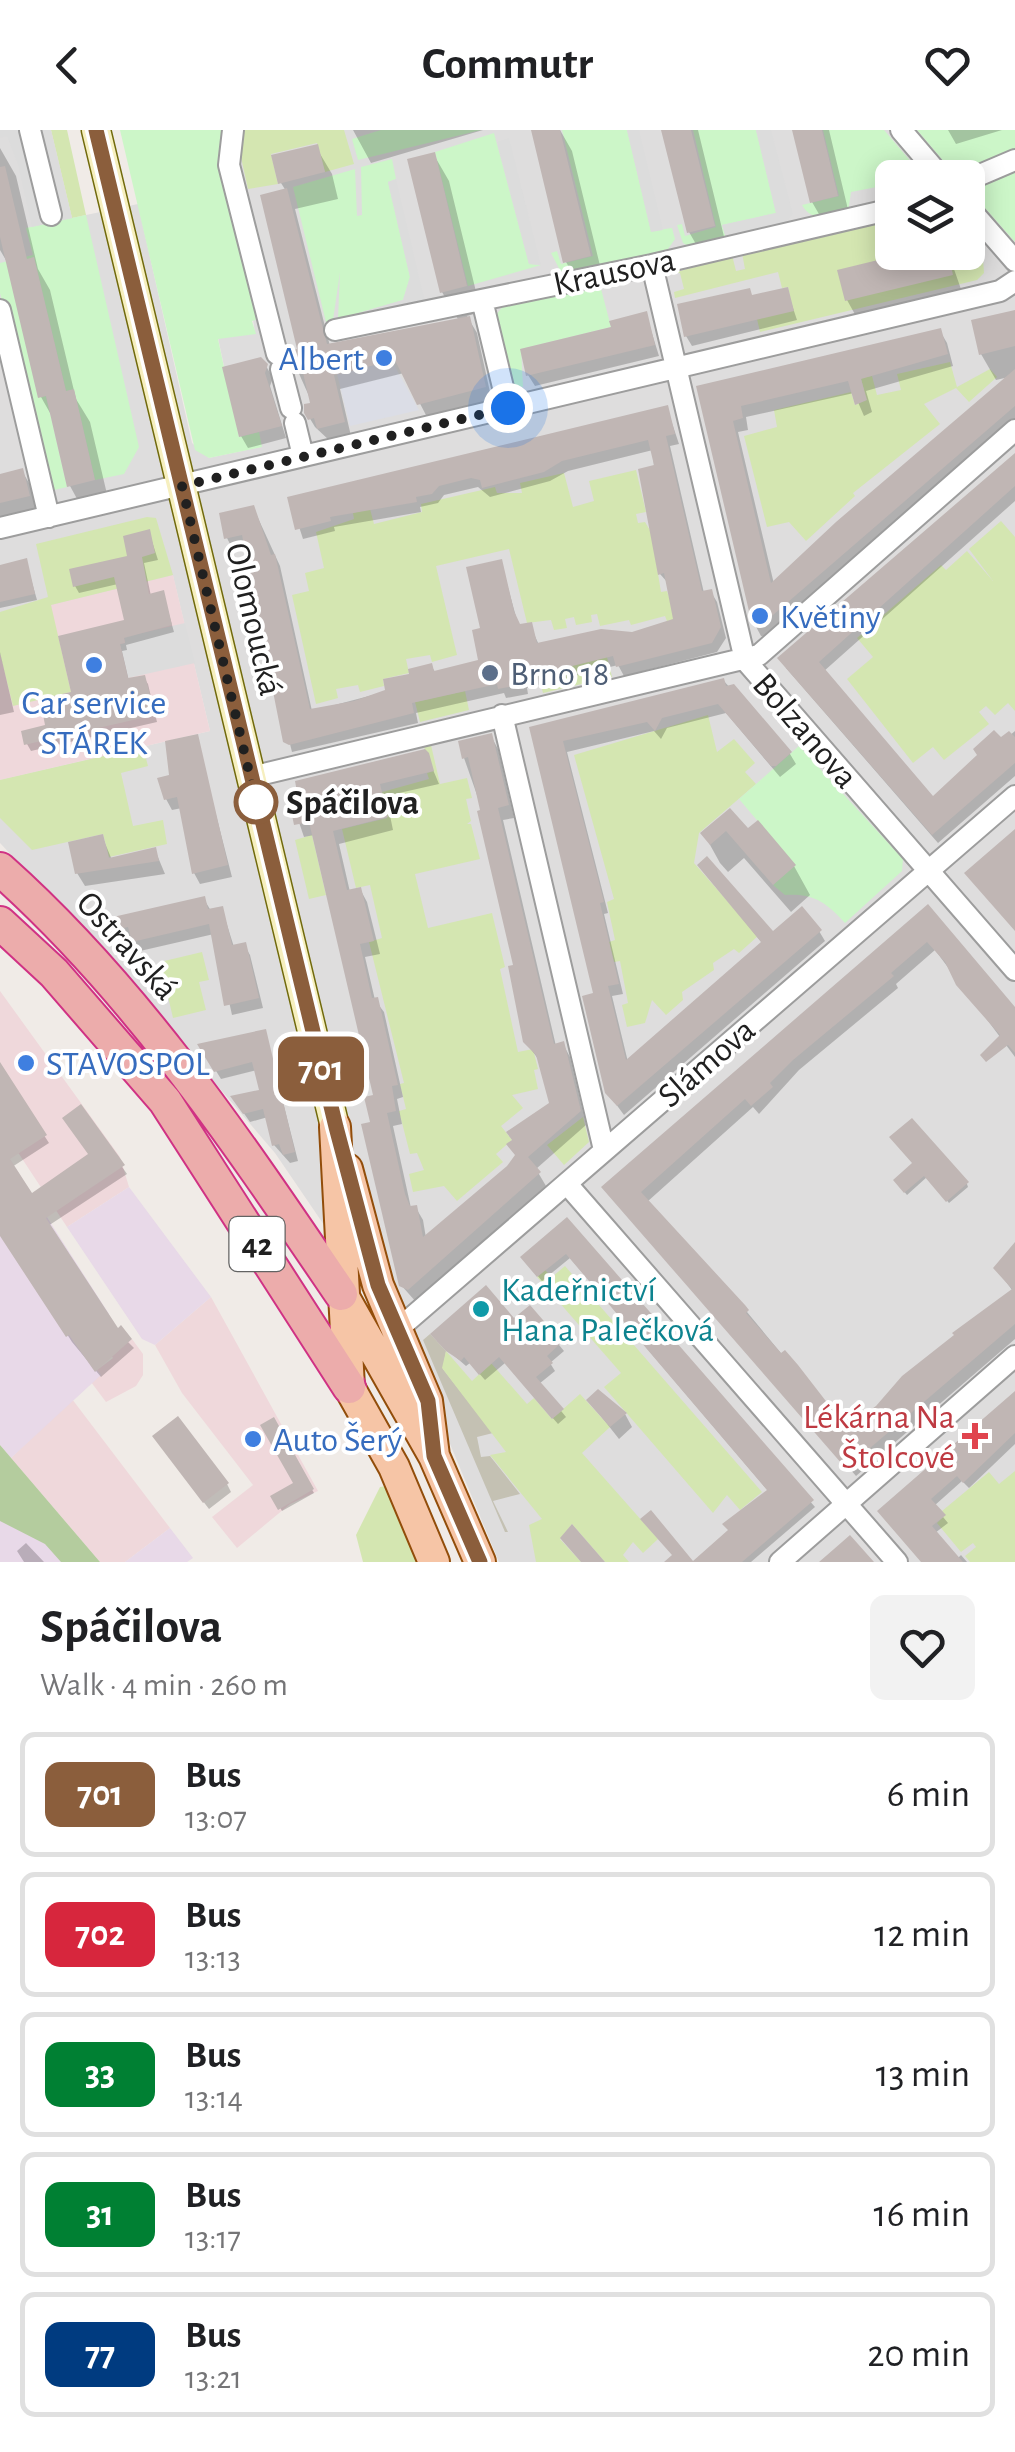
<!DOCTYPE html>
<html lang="en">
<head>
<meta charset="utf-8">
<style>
  :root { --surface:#fff; --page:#f2f2f2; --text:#202124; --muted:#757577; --line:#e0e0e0 }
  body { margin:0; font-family:"Alegreya Sans",sans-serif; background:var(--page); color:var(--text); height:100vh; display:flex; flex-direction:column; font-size:38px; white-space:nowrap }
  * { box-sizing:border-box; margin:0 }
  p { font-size:32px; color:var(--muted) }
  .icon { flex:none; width:55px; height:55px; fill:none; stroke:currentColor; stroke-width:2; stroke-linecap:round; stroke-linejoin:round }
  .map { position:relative; height:1432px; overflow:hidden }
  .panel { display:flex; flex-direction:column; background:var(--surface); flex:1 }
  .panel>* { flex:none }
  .badge { padding:0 20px; border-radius:15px; font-size:35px; line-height:65px }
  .buttons { position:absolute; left:875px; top:30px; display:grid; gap:20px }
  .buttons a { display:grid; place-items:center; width:110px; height:110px; border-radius:15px; background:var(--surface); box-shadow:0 5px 25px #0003; font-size:50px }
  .you { position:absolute; width:50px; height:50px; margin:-25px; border:8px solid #fff; border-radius:50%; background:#1a73e8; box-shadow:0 0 0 15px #1a73e833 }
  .map>.badge { position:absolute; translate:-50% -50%; box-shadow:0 0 0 5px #fff }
  .round { display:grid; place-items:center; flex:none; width:105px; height:105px; border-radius:15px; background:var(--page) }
  .headline { display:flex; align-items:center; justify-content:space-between; height:170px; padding:0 40px }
  h1 { font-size:48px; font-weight:600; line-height:75px }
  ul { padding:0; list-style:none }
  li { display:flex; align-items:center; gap:30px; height:125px; margin:0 20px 15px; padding:0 20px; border:5px solid var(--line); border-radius:15px }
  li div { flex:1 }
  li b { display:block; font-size:38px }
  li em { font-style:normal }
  li .badge { min-width:110px; font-weight:700; text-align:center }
  header { display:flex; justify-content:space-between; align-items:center; height:130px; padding:0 40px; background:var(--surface); font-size:45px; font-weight:600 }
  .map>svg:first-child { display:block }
</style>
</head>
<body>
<header><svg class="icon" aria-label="back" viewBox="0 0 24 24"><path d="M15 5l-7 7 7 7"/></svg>Commutr<svg class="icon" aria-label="heart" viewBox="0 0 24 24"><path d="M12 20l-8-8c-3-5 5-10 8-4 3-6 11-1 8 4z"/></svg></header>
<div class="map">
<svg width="1015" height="1432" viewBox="0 0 1015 1432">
  <rect width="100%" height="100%" fill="#f0ebe7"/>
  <path fill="#dedddd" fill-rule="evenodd" d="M0,0H51L72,88L138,74L192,313L209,328L261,317L239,307L218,208L255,203L224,0H1015V1432H499L414,1227L275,1023L109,829L0,713V650L210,601L173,446L71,562L13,576L0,523ZM892,48H968V122H892Z"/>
  <path fill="#efd8db" d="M173,445L210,601L0,650V523L13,575L70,562L50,475Z
    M0,861L120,1027L129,1057L67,1097L0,995Z
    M211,1167L318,1361L290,1374L237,1418L212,1387L253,1355L182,1263L155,1215Z
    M132,1209L143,1224V1245L136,1256L106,1272L91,1252L100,1245L97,1240L113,1228L103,1213L121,1217Z
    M72,1269L170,1398L125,1432H100L11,1328Z"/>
  <path fill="#e8d9e8" d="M0,1014L109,1184L73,1211L101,1245L11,1328L0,1315Z
    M129,1057L211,1167L155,1215L142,1209L67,1097Z
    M0,1326L82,1432H0Z
    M170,1398L193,1428L187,1432H125Z"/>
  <path fill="#c4c1b3" d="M430,1204L446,1221L443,1239L493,1303L477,1307L481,1327L490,1326L520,1364L493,1371L508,1402H505L423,1210Z"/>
  <path fill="#d4e6b1" d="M51,0H67L86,85L72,88Z
    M244,0H344L354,34L325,42L317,13L271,24L278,54L248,59L238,14Z
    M892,86V122H968V111L983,129L984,143L977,150L760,202L757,189L793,180L788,157L782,158L778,142L675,168L674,162L684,159L680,143H674L732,125L736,141L745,139L742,123Z
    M950,232L957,257L990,239L997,247L969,272L956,258L924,274L940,294L853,363L855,366L806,411L789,392L767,397L744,306L777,297L774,280L851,262L855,275L866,270L861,248L872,246L877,265L901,260L897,244Z
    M636,340L646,382L636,384L638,393L645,392L651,402L661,462L667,461L676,489L667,491L665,486L631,495L629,490L600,496L597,484L591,485L592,492L576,495L574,487L565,489L567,498L554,500L551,490L527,493L509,419L436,436L457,525L432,532L430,525L406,529L409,543L383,549L384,556L360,562L358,555L336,559L338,568L316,574L292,465L309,461L305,443L324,438L316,402L354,389L353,383L370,379L374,394L422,382L421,374L495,357L497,363H522L520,353L564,343L573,377L594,371L589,351Z
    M147,387L156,388L173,445L51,475L71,562L13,576L0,523V482L48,467L36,414Z
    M1001,391L1015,407V581L1008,573L995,585L986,576L979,582L989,594L944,630L933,617L913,633L847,549L873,527L857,508L941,435L946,440L967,421L993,451L969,419Z
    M607,527L612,547L543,563L538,544Z
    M465,561L469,580L420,592L415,572Z
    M708,585L717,622L734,609L755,633L745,642L756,654L699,703L694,733L758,806L739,823L734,819L713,833L714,840L682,862L683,870L666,885L652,870L645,893L627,897L622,875L628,873L620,831L614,832L609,812L615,810L607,772L614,769L574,625Z
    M431,615L440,654L467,648L472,668L466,669L471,691L467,694H471L480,729L415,744L428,798L492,783L505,837L500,839L518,922L533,919L538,939L534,940L538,959L512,965L523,978L501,996L512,1010L496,1024L503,1032L457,1071L444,1056L413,1062L409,1044L424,1040L417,1023L410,1024L399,981L406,979L400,954L404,953L369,812L382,808L370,755L356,758L342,699L387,688L382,662L429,649L427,643L433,641L424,617Z
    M143,617L148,636L121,643L133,696L163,690L167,714L109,727L103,704L32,720L0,688V650Z
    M312,705L326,765L309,769L295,710Z
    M202,822L209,850L199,852L206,880L173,888L160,832Z
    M583,987L589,1012L564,1035L547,1015Z
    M565,1136L762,1362L740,1380L727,1365L713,1383L604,1257L621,1243L537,1147L545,1140L552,1147Z
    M446,1221L472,1251L491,1233L527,1274L534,1268L552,1289L580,1264L610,1297L582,1323L658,1409L643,1423L633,1412L623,1425L629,1432H605L572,1394L560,1409L581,1432H536L529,1395L542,1389L490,1325L506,1322L442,1238Z
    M1015,1341V1432H970L965,1426L976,1417L973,1413L961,1422L937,1393L945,1385L942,1381L989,1342L999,1354Z
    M386,1356L417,1432H363L356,1405L380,1357Z"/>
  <path fill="#b4cc9e" d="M0,1315L100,1432H61L45,1414L0,1391Z"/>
  <path fill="#ccf6c8" d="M120,0H224L258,189L252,191L256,204L218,209L239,307L259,302L262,317L209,328L195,320Z
    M381,0H481L358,30L352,9Z
    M562,0H627L651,101L672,98L675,109L668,119L580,146L561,142L551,123L557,121L561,134L593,126Z
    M693,0H756L776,83L722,95L726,108L688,116L683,113L677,95L682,94L685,106L716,97Z
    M823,0H884L924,47L892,48V54L851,62L848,82C831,87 812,93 802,75L839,66Z
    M917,0H1015V112L968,59V48L957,47Z
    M494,3L529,134L541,135L468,156L435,22Z
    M392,29L396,49L388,52L410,147L403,170L338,189L340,142L333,190L326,192L293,57L355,39L357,86L362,85L361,37Z
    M86,85L139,317L124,344L95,350L74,260L66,261L34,128L7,134L38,267L46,266L67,357L50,361L0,163V133L33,125L26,98Z
    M599,151L611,197L521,219L523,257L510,254L492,190L504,175Z
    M799,616L903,729L902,741L845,793C826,772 813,763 785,765L773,755L795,735L739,669Z"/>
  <path fill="#dcdcdc" d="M0,0H51L72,88L32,97L18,35L7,6L0,8Z
    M627,0H639L663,100L651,102Z
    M756,0H771L793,84L784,94L726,108L722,95L776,83Z
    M509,8L541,135L529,134L497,12Z
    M396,49L425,172L339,197L338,189L403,170L410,147L388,52Z
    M185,493L195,533L128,548L120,514L125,513L124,507Z"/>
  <path fill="#dbdde6" d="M392,231L419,280L350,296L337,244Z"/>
  <path fill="#0003" d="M353,0H483L371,33Z
    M538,0H560L572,21L604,152L581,158L566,132Z
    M664,0H698L728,123L704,128L689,102Z
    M795,0H829L851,92L827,98L812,72Z
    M948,0H1002L956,14Z
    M316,17L332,44L338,69L295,79L330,216L459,191L442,162L434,25L449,51L481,182L467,186L477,203L492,271L427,287L404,243L340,259L351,306L330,311L315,297L306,282L313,275L292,228L300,221L286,61L281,53Z
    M0,18L16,46L38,139L50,160L76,269L90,292L111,381L87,387L70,356L54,290L41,267L10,137L0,120Z
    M948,122L962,162L857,188L847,170Z
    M787,160L797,190L692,216L686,206L753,168Z
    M1015,182V293L767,508L761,506L754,493L699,258L940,201L947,213L953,236L866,261L872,282L864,286L854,263L746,287L748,300L738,302L774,454L1009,247L996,250L981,224Z
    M646,184L659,226L535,256L528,245Z
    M266,236L273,248L270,256L286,308L248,318L241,306Z
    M667,278L679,314L670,316L704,463L711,462L717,472L726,508L717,522L624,546L618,535L527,558L528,564L506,568L504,563L416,583L418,593L292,622L257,482L262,480L247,414L232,418L227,408L253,377L280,436L312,581L388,561L431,536L436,543L481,531L483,500L501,432L518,494L530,495L539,515L633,504L676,490L668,453L660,444L653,320L568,341L550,351L490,367L478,357L444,365L438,373L420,377L421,382L334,397L335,401L303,409L290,369Z
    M1015,326V371L823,542L933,670L1015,601V646L938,713L786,538Z
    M22,341L36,365L42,390L0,401V346Z
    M149,402L158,430L144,433L151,466L163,463L174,502L126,515L127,520L122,521L129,551L144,548L148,554L157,592L31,621L27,614L48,597L127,492L118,454L79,463L75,456L130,428Z
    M26,431L37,470L0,478V439Z
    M0,522L14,582L0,585Z
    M723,550L790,624L796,634L780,647L726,583L667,598L661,609L654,601L567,622L608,783L604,784L623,864L612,866L628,932L763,814L700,736L773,804L819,801L825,811L624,985L607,962L596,865L532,599Z
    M491,606L498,619L514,688L503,690L556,916L563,914L570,927L586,995L536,1039L546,1056L416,1172L401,1155L373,994L376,967L314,705L304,707L290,666L431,635L439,654L386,666L393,700L339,714L350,762L360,759L367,772L380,824L365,827L375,870L384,882L403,967L397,969L402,994L393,996L411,1078H416L423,1090L426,1108L509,1038L552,974L541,933L525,911L516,837L483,682L464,628Z
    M196,607L232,747L200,754L194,743L182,678L172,680L166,669L172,647Z
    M730,681L748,702L794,736L810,765L791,782L744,728L728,742L720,733L704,704Z
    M102,706L112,730L155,720L165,744L85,756L77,743Z
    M204,769L211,781L222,779L234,817L244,815L250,825L263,878L232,885L214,804L140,821L133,807L123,809L118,799Z
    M928,777L1015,879V927L935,820L896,854L898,858L799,940L759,984L753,977L647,1072L747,1182L838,1292H857L877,1278L1012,1160L996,1138L1015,1117V1209L856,1346L604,1057Z
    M265,902L298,1031L290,1033L274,1015L268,987L250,992L238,975L262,962L257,940L221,949L200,915Z
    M0,937L49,1013L12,1037L31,1066L90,1025L81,977L127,1044L48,1096L117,1201L134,1218L101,1247L72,1212L0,1099Z
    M915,1034L967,1054L968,1057L949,1073L927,1047L907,1065L898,1054Z
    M567,1090L815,1377L751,1432H696L769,1362L570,1128L542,1151L527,1133Z
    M529,1178L564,1221L550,1233L555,1241L539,1254L566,1287L558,1294L505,1233L485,1250L470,1233L466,1236L437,1211L514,1192Z
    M1015,1264V1314L969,1358L962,1351L934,1376L948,1393L935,1403L957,1429L961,1425L967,1432H922L884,1388Z
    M589,1271L625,1284L632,1297L619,1309Z
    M273,1290L314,1363L282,1381L274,1367L297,1354Z
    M160,1315L227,1354L231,1362L209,1379Z
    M26,1413L44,1432H24L17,1421Z"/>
  <path fill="#c0b6b4" d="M531,0H560L591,126L563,133Z
    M661,0H691L715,96L687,103Z
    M792,0H822L838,66L810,73Z
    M318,14L325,42L278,54L271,25Z
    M435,22L467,156L440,163L407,29Z
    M5,36L27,129L34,127L66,261L74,259L95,350L67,357L46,266L38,268L0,107V37Z
    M287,58L327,214L470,186L486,257L417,275L395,230L334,245L345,292L317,299L314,288L308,290L304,283V274L310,273L301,234L294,236L290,229V221L297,219L260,65Z
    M911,122H948L953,145L845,171L837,140Z
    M788,157L794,181L684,207L677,174L750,158L752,165Z
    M1015,180V216L979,225L971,190Z
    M647,181L655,215L526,246L520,219L611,197L609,191Z
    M941,198L948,224L861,249L867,270L855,275L848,251L741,276L743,288L733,291L771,453L836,392L1015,239V276L759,497L752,494L696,256Z
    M261,227L268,234L265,243L282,296L239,307L222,237Z
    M668,275L675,304L666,306L702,461L712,459L721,497L712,513L616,537L613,526L523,548L524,554L498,559L497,554L412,573L414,583L289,615L283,612L242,405L224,409L219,383L254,375L271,425L275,424L310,579L354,571L385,560L383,549L409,544L408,539L432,533L434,541L478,530L472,500L480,498L466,437L502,429L514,481L520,494L532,492L537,513L601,499L632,502L673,489L664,443L658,445L638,339L654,335L648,310L562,331L544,342L482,358L480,350L471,348L439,356L432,364L416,367L417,372L330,387L331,391L295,400L287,367Z
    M1015,323V356L819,532L933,666L977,625L973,619L994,600L1001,607L1009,601L1015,607V633L932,705L777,528Z
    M23,338L30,366L0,373V344Z
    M150,399L155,423L142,427L149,464L164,460L172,495L124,508L125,513L120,514L128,548L145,545L155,585L24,615L21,601L45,595L40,569L71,562L58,506L124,490L114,447L73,457L69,439L127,426L123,406Z
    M27,428L35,464L0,472V435Z
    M724,548L726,556L734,554L792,622L776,636H771L718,574L662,588L655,601L647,592L563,611L604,772L600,773L619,854L608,856L626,930L761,812L697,735L707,726L773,801L802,776L822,800L617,976L605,963L582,866L593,863L529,597Z
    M492,603L509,675L498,678L554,914L564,911L581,981L528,1027L541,1042L408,1160L399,1156L361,994L370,992L364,967L373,965L309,692L294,695L288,665L297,662L295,651L425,619L429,623L434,641L380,654L388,687L333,701L347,760L361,757L374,811L360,814L372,868L378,867L398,955L392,956L396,981L387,983L405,1064L410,1076L417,1075L423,1107L507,1036L515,1025L506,1014L512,1010L506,1002L549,973L536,925L523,912L508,836L513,835L477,681L480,680L468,627L462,629L458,611Z
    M198,604L228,735L192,744L177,667L164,670L157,648L169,645L165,611Z
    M730,678L748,698L758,690L796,735L773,755L726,701L710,715L700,703Z
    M1015,699V801L964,743Z
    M103,704L109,728L156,717L159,731L75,744L68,712Z
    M205,766L208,779L223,776L232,815L246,812L259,868L224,876L209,794L132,812L128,797L115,800L113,787Z
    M928,774L1015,877V923L1008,915L986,932L980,925L1000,905L956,855L945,832L927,812L891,843L894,846L793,930L770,953L773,957L751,976L745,969L641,1062L745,1175L749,1180L746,1183L781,1223L785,1220L798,1235L839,1288L849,1280L857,1289L876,1276L902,1246L954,1205L952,1203L1012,1159L993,1138L1015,1112V1194L849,1336L842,1334L601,1057Z
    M266,899L295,1022L283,1025L279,1014L272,1016L263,979L243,984L230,966L259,960L252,932L214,942L197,914Z
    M0,932L47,1005L10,1029L32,1063L88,1024L62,988L81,974L125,1035L46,1088L118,1198L121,1195L132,1209L95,1242L69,1205L66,1207L0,1106Z
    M912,988L969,1052L946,1072L924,1046L904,1063L893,1050L912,1033L889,1007Z
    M567,1087L814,1370L742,1432H664L672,1425L640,1389L651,1380L693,1431L728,1400L722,1394L767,1360L566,1124L537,1147L520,1127Z
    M486,1155L514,1188L530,1175L562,1212L547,1226L553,1233L536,1247L564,1279L552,1289L499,1227L479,1245L464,1227L461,1231L446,1221L430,1204Z
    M598,1259L627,1283L610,1297L586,1270Z
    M1015,1261V1303L963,1353L957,1346L931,1369L946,1385L932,1396L963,1432H921L877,1381Z
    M178,1286L229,1353L203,1373L152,1306Z
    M274,1287L314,1359L278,1380L270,1366L293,1353L260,1295Z
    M572,1394L605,1432H581L560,1408Z
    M850,1405L874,1432H819L834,1419Z"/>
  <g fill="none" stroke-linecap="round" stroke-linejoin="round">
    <g stroke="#9d9d9d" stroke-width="24">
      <path id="minor" d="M30,0L51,85
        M233,0L229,35L277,224
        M901,0L942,48
        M968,50L1015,30
        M968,77L1015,131
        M652,135L745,530L1015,840
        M482,170L508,278
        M0,180L49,387
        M335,200L652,135L892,79
        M281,239L291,278
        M295,293L303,326
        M0,398L1000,161L1015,151
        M502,585L604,1020
        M251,647L759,525L1015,300
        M567,1054L897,1432
        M397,1200L1015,666
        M780,1432L1015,1226"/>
    </g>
    <g stroke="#716a0c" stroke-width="31">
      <path id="secondary" d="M96,0L335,997"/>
    </g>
    <g stroke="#924d0a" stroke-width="34">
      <path id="primary" d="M335,997L349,1257L394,1337L434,1432
        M347,1039L378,1155L427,1271L434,1326
        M346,1171L434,1326L480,1432"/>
    </g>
    <g stroke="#d03284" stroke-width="36">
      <path id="trunk" d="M0,739C137,861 239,1014 341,1164
        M0,793L54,843L165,971L349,1257"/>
    </g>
    <use href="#minor" stroke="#fff" stroke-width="20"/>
    <use href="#secondary" stroke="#f6efbf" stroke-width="28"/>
    <use href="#primary" stroke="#f6c5a6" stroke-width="30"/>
    <use href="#trunk" stroke="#ecacab" stroke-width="32"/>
  </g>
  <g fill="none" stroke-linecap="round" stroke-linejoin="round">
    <g stroke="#fff" stroke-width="22">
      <path id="line" d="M96,0L336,997L378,1155L428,1271L434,1326L480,1432"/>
    </g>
    <use href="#line" stroke="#8b5e3c" stroke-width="15"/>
    <path stroke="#202020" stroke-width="10" stroke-dasharray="0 18" d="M256,672L182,356L508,278"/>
  </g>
  <g fill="#3f7fe0" stroke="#fff" stroke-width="4">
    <circle cx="384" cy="228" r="10"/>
    <circle cx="760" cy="486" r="10"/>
    <circle cx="94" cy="535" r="10"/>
    <circle cx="26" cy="933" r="10"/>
    <circle cx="253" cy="1309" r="10"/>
  </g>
  <circle fill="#5c6f8a" stroke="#fff" stroke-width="4" cx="490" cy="543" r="10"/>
  <circle fill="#fff" stroke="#8b5e3c" stroke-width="5" cx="256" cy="672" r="20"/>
  <circle fill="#0f9aa8" stroke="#fff" stroke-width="4" cx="481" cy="1179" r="10"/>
  <path fill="#e0444e" stroke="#fff" stroke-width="4" d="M970 1291h10v10h10v10h-10v10h-10v-10h-10v-10h10z"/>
  <g text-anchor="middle" stroke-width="8" stroke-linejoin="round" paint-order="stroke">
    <rect fill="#fff" stroke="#636363" stroke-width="2.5" x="229.5" y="1087" width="55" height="54" rx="8"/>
    <g font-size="32" font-weight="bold" fill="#202020">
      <text x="257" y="1125">42</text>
    </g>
    <g font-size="35" fill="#202020" stroke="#fff">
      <text transform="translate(614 141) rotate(-12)" y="12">Krausova</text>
      <text transform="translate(255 489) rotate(77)" y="12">Olomoucká</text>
      <text transform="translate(806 600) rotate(49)" y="12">Bolzanova</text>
      <text transform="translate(128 815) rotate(48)" y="12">Ostravská</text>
      <text transform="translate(706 932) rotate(-41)" y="12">Slámova</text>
    </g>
    <g font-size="35" fill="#366cbe" stroke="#fff" text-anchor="start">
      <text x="364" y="240" text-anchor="end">Albert</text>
      <text x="780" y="498">Květiny</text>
      <text x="94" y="584" text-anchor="middle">Car service<tspan x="94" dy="40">STÁREK</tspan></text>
      <text x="46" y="945">STAVOSPOL</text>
      <text x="273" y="1321">Auto Šerý</text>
    </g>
    <g font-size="35" fill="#4e5e75" stroke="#fff" text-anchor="start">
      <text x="510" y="555">Brno 18</text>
    </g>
    <g font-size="35" font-weight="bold" fill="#202020" stroke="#fff" text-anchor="start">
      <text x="286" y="684">Spáčilova</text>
    </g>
    <g font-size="35" fill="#0d838f" stroke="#fff" text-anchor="start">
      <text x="501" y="1171">Kadeřnictví<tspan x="501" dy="40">Hana Palečková</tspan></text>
    </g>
    <g font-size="35" fill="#be3a42" stroke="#fff" text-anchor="end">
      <text x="955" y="1298">Lékárna Na<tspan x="955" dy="40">Štolcové</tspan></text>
    </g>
  </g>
</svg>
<div class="buttons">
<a><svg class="icon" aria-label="layers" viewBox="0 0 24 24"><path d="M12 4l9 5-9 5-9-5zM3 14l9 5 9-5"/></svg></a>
</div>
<div class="you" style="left:508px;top:278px"></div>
<b class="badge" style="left:321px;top:939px;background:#8b5e3c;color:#fff">701</b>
</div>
<section class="panel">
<div class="headline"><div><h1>Spáčilova</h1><p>Walk · 4 min · 260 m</p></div><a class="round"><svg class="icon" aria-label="heart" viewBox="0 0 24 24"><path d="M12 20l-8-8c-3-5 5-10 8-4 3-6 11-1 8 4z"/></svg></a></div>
<ul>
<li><span class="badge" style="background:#8b5e3c;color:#fff">701</span><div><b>Bus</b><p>13:07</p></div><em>6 min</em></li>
<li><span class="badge" style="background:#d7263d;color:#fff">702</span><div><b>Bus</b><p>13:13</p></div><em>12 min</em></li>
<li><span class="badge" style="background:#008033;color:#fff">33</span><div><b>Bus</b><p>13:14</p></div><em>13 min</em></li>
<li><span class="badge" style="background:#008033;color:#fff">31</span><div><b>Bus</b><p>13:17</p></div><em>16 min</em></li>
<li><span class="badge" style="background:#003b80;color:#fff">77</span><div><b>Bus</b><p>13:21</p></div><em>20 min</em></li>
</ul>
</section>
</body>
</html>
